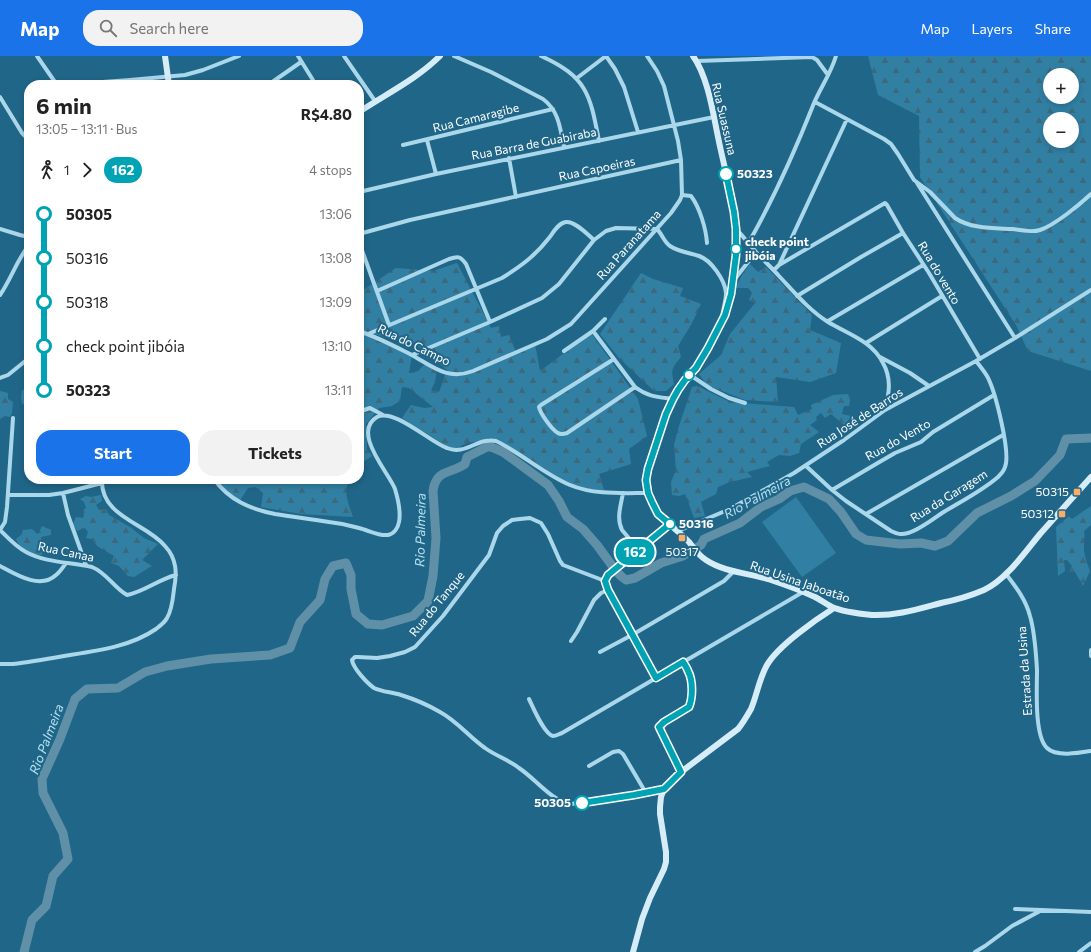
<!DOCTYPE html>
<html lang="en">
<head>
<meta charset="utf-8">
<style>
  :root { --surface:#fff; --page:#f2f2f2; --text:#222; --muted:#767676; --accent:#1a73e8 }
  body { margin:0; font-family:Commissioner,sans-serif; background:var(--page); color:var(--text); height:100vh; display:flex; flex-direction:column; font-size:15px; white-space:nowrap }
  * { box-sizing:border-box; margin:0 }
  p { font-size:13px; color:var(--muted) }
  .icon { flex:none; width:22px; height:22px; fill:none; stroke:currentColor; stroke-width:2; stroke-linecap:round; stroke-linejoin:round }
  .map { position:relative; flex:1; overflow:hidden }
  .drawer { position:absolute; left:24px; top:24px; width:340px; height:404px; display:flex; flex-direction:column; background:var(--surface); border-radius:16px; box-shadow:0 2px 6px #0003 }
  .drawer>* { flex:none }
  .badge { padding:0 8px; border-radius:13px; font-size:14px; line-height:26px }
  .fabs { position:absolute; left:1043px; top:12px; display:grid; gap:8px }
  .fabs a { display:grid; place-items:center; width:36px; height:36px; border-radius:50%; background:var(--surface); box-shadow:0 2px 6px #0003; font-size:20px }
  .map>.badge { position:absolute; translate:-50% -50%; box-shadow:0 0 0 2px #fff }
  .legs { display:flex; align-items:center; gap:6px; height:44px; padding:0 12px; font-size:13px }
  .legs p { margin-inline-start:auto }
  .head { display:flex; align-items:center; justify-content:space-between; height:68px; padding:0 12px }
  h1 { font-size:22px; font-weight:700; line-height:30px }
  .primary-button { display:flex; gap:8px; margin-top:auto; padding:8px 12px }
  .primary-button a { flex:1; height:46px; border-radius:16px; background:var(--accent); color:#fff; font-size:16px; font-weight:700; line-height:46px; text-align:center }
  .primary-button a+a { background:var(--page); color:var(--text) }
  ul { padding:0 12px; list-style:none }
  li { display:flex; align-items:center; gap:14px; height:44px; font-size:15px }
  li i { display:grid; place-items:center; width:6px; height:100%; margin:0 5px; background:currentColor }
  li i::after { content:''; width:10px; height:10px; margin:-5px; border:3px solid; border-radius:50%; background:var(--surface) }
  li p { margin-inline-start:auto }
  li:first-child i { background:linear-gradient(#0000 50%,currentColor 0) }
  li:last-child i { background:linear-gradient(currentColor 50%,#0000 0) }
  header { display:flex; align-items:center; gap:24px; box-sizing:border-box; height:56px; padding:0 20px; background:var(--accent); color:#fff }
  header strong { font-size:19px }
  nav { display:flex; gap:22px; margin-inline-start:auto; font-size:14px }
  .search { width:280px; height:36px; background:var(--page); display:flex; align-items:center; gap:10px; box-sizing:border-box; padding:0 14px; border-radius:16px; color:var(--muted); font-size:15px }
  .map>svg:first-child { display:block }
</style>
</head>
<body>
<header>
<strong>Map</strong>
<div class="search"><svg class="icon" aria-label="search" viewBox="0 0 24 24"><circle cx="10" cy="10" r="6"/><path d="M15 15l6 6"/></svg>Search here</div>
<nav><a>Map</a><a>Layers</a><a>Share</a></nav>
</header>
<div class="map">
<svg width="1091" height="896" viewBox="0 0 1091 896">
  <defs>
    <pattern id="forest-firs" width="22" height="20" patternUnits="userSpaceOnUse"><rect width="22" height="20" fill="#3180a4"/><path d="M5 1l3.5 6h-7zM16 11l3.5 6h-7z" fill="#3d697c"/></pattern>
  </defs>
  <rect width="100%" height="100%" fill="#206688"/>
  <path fill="url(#forest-firs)" fill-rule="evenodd" d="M868,0H1091V315L1028,295L1016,269L920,121L919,60L878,39ZM1050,19H1072V41H1050ZM1050,63H1072V85H1050Z
    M457,207L491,272L499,270L501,281L509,279L516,296L535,288L538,304L540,315L591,277L638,343L647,380L629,393L631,408L599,418L605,437L573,430L547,415L503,389L489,384L467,387L453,394L402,362L411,349L424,352L433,351L409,332L402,331L400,345L392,350L379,352L366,368L367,393L372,400L359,409V275L412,299L409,317L418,315L425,308L437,313L435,326L431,334L439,336L445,319H453L418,290L359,274V237L396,212L433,215Z
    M750,208L758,216L766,211L812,259L810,274L841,287L836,317L810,326L776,321L778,346L745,344L707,329L699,318L721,299L730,278L755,247L749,244L752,237L748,232H735L744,216Z
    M641,217L653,223L683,232L680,240L701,248L691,269L678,290L681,301C671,313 671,313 674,328L666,335H654L619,302L600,278Z
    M697,330L730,346L794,351L798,359L812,353L811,349L833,339L848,338L850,344L849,350H844L842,358L851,360L845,370L831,358L825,362L821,357L816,361L817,364L810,369L819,376L801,388L799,397L790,400L779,399L767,406L770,410L747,416L752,421L730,426L718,431L716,438L701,446L705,460L694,462L689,448L685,438L679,440L672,439L671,426L676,414L674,389L679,370L692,331Z
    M29,332V349L22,348L21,341L22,334Z
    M0,335L8,337V343L13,346L12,357L10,361L5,360L0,363Z
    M214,423H350C342,436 349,448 353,461L301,458L261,451L263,437L255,431L248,432L239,446Z
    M101,439L102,445L96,449L99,454L106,453L109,459L130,471L144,482L158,488L142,504L152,510L134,521L128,520L119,510L111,507L114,500L97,490L92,483L86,482L88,476L85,472L77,475L73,468L76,461L83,462L84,459L83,454L86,452L84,446L80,443L86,440L91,441Z
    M1091,450V469L1084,475C1085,480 1084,483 1084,488C1083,497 1087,507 1090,515L1083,530L1075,516H1069L1072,510L1067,504H1064L1065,515L1058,520L1056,471L1069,460L1072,463Z
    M42,470L51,474V479L41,481L42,499L35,498L25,493L19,489L16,483L22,478L23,474L32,473L38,478Z"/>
  <path fill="#3180a4" d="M796,441L836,497L802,521L762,466Z"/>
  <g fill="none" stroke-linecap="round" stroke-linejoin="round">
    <path stroke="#6090a7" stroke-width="9" d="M24,896L32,864L46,850L53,820L68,803L63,777L43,737L42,723L60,683L75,643L87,633L118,632L145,616L167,610L211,603L270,599L290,592L300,566L320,544L325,523L333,510L346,507L351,519V533L356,558L368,568L382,569L413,560L428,545L433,520L436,482L433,435C436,413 451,418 465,408L467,401L489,390L503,396L548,429L559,445L567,461L583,473L597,489L616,515L622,521L626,524L635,522L661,507L683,500L701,489L704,483L740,467L761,451L779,443L790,435L804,431L829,443L841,456L856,478L866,484L900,488L921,487L935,490L948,485L977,457L1011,440L1035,425L1060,399L1066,383L1091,382"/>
    <path stroke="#abd7ea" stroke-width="4" d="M37,0L57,29
      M298,0L316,29
      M344,0L375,45
      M454,0L491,16L543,43C559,55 560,72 564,91
      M541,0C587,21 590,38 599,85
      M606,0L615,13L624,31L638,76
      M697,5L812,1L817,4L828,19
      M577,22L606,0
      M56,27L75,28L130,24L185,19L203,14L239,0
      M268,29L301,6
      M0,41L22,77L29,84
      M815,46L884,83L891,88L898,98L914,124L930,136L955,162C971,173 994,172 1012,173C1022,174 1031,177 1040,174C1055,169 1079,149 1091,138
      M427,84L436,118
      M403,89L553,53
      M509,102L516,141
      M917,127L1015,282
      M359,136L436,118L714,61
      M682,139L691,140C700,152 706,173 707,187
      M0,173L20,179L29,181
      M736,173C743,180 749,188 756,196C763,204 772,212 779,220C794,236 809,254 828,266C848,278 872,285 883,307C892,323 889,338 885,354
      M359,178L410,164L681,104
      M359,186L389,269
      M749,186C774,142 795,95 814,47C821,31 831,17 836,0
      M779,209L847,63
      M774,214L779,209L885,147L887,149L903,177L929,217L980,303
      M734,224L756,196
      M377,235L449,203C458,200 460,200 466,208L490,266
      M0,239C11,223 17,204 29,189
      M797,240L861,201L903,177
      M828,265L923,209
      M359,275C377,281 394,290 410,298C432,310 447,325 473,315L547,283L571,268L671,157L680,144L682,139L681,104L678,85L664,30L657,15L647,0
      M593,275L635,331C648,341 658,341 673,343
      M368,278L502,222C521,210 535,200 549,182C553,177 558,167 566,166C575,165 587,178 594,184
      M866,287L942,240
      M564,295L593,275L605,263
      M412,299L490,266L542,242L559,228L594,184L606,175L616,172L657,173C662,178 664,186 670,190C679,196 690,197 699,200C711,204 725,224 726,237C726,245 723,253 722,261
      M880,301L910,317L929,330
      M614,303L541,349L539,351C540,357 552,374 558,377C561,379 564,378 567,377L635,331
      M690,319L711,333L729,342L745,347
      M0,322L8,319L29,302
      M359,358L364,354L370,352L383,359
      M806,410L832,434L846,445L891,475C897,478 901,479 908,477C919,474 932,464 942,457C960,446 982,435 998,421C1001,418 1004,415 1005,411C1011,397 995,334 987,320C984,315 980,310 976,305
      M214,423C229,444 250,453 275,458C293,461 311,463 329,466C339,467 349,469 359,472C368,474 378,480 388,479C394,478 398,472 399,466C401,456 398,443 395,433C389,417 351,376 377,361C394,352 430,386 447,392C465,400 478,381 496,385C521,397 544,418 570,429C594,439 622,437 648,437
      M327,423L333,424L336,423
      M832,434L876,408L895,397L921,386L933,376L994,339
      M63,437L68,459L86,509
      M623,437C621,449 616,462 622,474L638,493
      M8,439H49L63,437L102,427
      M866,458L1003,379
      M0,474C8,482 16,491 26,496C46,507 71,506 92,511C107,517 114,532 127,539C144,536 159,523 176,519
      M0,474L5,466L7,451L13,362
      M678,475L730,453L794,417L844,384L885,354L976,305L1015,282L1091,234
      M0,510C15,518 40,534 56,519C60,516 63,511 66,507
      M1006,518C1016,531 1026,544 1030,560C1035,577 1036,597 1037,614C1037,632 1034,680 1047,692C1056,701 1079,697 1091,695
      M605,525L563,509L560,505L548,478L541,467L530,462L520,463L512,464L503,470L497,477L489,499L443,560L415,591L405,596L390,600L377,602L358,601H355L352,604C353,612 367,627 374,632C382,636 392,636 401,639C414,643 428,649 440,656C457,665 469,681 485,692C496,700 509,704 519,712C537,724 550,744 571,748C603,744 633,739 664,733
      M571,585L577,576L594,544L601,537L608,534
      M1091,594V600
      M600,596L632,579L724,525L734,515
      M0,608H13C30,606 47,603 64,600C96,595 130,591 156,573C160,570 165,566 167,562C172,554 173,542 174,533C177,517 177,503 165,490C146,467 100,461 102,423
      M656,622L608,534L605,525L608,519L670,468
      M529,643C533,651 544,678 553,680C556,680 559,678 562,677L803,536
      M589,710L613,696L619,695L623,698L646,737
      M681,716L659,671L664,666L689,651C695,636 691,619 683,606
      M1015,853L1091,856
      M975,896L985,890L1012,870L1042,854
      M1079,896L1091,887"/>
    <path stroke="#d6edf8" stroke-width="6" d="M165,0L169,29
      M693,0C708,21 713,57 718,81C724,111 733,141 735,170C738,199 734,243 721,269C718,275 714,281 711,287C706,295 702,305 696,313C689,321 682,327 677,336C667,354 661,373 655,392C651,403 646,414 647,426C648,457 670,466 689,486C694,492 698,499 706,504C724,516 747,517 768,523C783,528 800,534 815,541C821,544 826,548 832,551C841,555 862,558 872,559C896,560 918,553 941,547C956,544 970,540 984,534C1006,524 1025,496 1040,478C1057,459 1074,440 1091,421
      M359,56C386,38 417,23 440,0
      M633,896L642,863L650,842L664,813L666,806V796L660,758V751L661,741L664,733L681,716L738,673C743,667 747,660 751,653C757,639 759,623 767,609C778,590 815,564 834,552"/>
  </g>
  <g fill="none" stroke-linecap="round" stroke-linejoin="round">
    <g stroke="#fff" stroke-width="9">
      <path id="line-1" d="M582,747L634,739L664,733L681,716L659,671L664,666L689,651C693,641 693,624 688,615C687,612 685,609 683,606L656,622L608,534L605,525L608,519L670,468L658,458L652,446L648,437L646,424L648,413L666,358L673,343L678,334L685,324L696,312L708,292L725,259L731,238L736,199V173L734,156L726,118"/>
    </g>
    <use href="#line-1" stroke="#00a3b4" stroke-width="6"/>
  </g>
  <g fill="#fff" stroke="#00a3b4" stroke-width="2">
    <circle cx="726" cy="118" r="7"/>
    <circle cx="736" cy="193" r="5"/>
    <circle cx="689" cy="319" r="5"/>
    <circle cx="670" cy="468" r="5"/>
    <circle cx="582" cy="747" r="7"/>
  </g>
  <g fill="#f8ae6b" stroke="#206688" stroke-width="1.5">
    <rect x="1073" y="432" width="8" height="8" rx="2"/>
    <rect x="1058" y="454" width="8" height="8" rx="2"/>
    <rect x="678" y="478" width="8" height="8" rx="2"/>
  </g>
  <g text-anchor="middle" stroke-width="4" stroke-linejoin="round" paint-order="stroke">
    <g font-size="12" fill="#fff" stroke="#206688">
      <text transform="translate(476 62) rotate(-14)" y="4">Rua Camaragibe</text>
      <text transform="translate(724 63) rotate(77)" y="4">Rua Suassuna</text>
      <text transform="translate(534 88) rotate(-11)" y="4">Rua Barra de Guabiraba</text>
      <text transform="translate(597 113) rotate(-12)" y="4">Rua Capoeiras</text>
      <text transform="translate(629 189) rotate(-48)" y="4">Rua Paranatama</text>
      <text transform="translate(939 217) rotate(59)" y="4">Rua do vento</text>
      <text transform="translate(414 289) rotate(26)" y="4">Rua do Campo</text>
      <text transform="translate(860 362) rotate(-33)" y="4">Rua José de Barros</text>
      <text transform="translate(898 384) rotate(-29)" y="4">Rua do Vento</text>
      <text transform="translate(949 440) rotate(-32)" y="4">Rua da Garagem</text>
      <text transform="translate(66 496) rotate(12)" y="4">Rua Canaa</text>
      <text transform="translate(800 526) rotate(19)" y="4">Rua Usina Jaboatão</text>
      <text transform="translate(437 548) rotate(-51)" y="4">Rua do Tanque</text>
      <text transform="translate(1025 615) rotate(-94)" y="4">Estrada da Usina</text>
    </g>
    <g font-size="12" font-weight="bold" fill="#fff" stroke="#206688" text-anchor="start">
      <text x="737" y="122">50323</text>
      <text x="745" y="190">check point<tspan x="745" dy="14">jibóia</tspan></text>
      <text x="679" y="472">50316</text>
      <text x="571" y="751" text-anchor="end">50305</text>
    </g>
    <g font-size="12" fill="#fff" stroke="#206688" text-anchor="end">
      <text x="1069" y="440">50315</text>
      <text x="1054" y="462">50312</text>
      <text x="682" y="500" text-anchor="middle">50317</text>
    </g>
    <g font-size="13" font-style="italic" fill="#b6e0f2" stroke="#206688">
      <text transform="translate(757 441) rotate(-29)" y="5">Rio Palmeira</text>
      <text transform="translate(420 474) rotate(-89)" y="5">Rio Palmeira</text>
      <text transform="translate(46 683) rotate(-69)" y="5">Rio Palmeira</text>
    </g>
  </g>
</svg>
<div class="fabs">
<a>+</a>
<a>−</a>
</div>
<b class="badge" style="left:635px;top:496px;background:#00a3b4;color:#fff">162</b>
<section class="drawer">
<div class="head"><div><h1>6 min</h1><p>13:05 – 13:11 · Bus</p></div><b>R$4.80</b></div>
<div class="legs"><svg class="icon" aria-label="walk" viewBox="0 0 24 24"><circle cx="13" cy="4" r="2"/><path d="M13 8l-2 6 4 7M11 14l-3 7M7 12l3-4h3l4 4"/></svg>1<svg class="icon" aria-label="forward" viewBox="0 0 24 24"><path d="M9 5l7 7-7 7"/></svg><b class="badge" style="background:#00a3b4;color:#fff">162</b><p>4 stops</p></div>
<ul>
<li><i style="color:#00a3b4"></i><b>50305</b><p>13:06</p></li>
<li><i style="color:#00a3b4"></i><span>50316</span><p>13:08</p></li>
<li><i style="color:#00a3b4"></i><span>50318</span><p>13:09</p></li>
<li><i style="color:#00a3b4"></i><span>check point jibóia</span><p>13:10</p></li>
<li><i style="color:#00a3b4"></i><b>50323</b><p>13:11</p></li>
</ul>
<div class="primary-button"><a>Start</a><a>Tickets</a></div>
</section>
</div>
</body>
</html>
